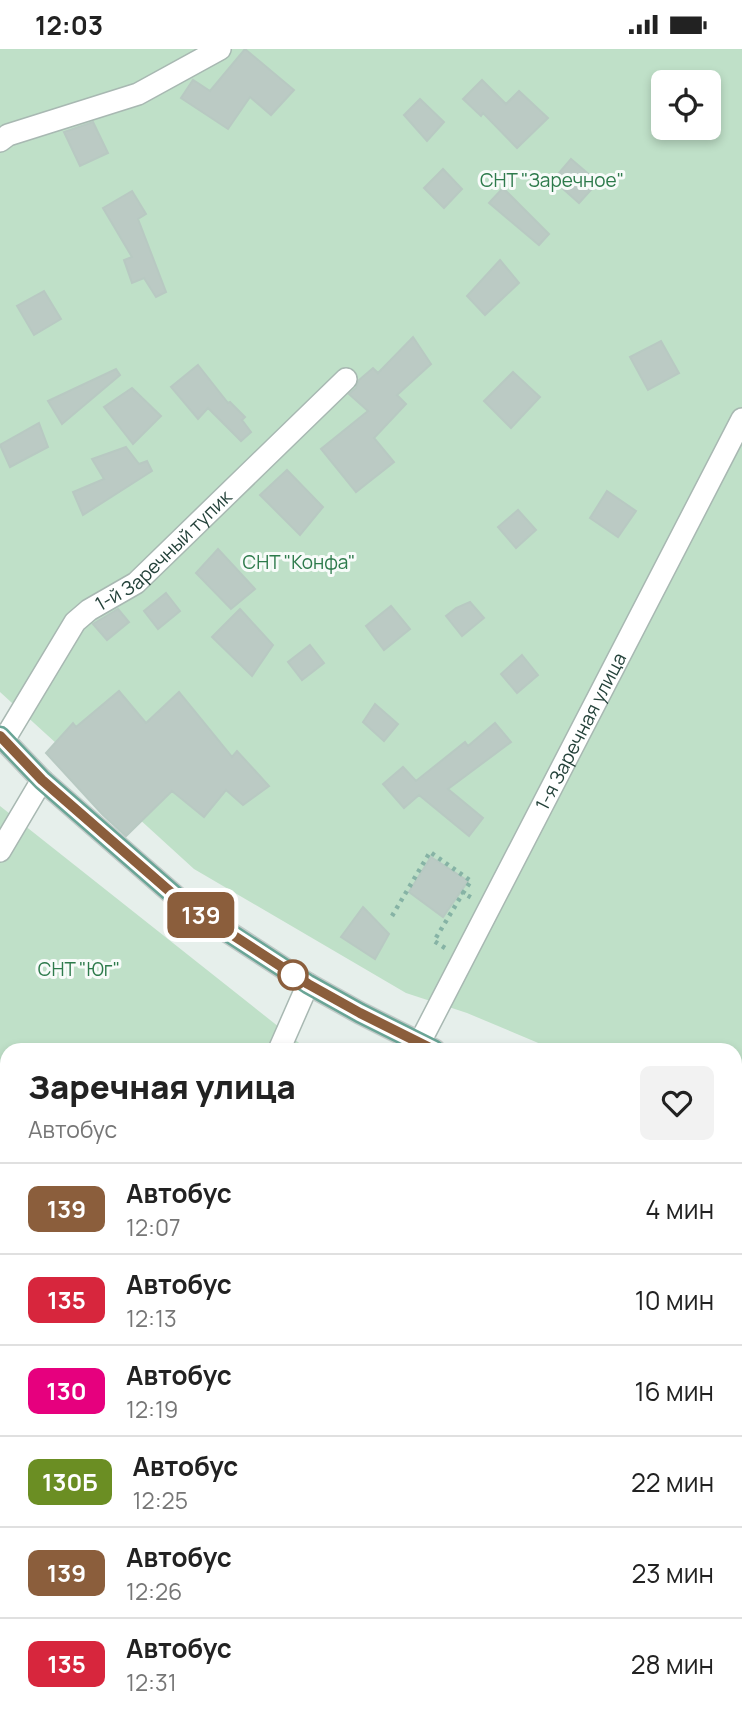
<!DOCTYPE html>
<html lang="ru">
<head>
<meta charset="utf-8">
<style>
  :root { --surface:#fff; --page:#f2f2f2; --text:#222; --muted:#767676; --line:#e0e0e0 }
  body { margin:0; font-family:Manrope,sans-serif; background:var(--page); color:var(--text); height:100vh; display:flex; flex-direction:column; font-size:26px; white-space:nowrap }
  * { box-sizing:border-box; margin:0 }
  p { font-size:23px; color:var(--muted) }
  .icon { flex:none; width:38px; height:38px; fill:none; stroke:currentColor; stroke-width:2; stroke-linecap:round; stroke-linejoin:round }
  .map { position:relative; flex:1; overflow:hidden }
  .sheet { position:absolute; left:0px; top:994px; width:742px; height:679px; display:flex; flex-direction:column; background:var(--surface); border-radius:21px 21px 0 0; box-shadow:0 4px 10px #0003 }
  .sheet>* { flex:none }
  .badge { padding:0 14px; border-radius:10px; font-size:24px; line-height:46px }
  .fabs { position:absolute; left:651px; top:21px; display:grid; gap:14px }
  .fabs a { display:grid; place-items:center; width:70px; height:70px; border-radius:10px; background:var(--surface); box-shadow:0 4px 10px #0003; font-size:35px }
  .map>.badge { position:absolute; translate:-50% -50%; box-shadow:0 0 0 4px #fff }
  .round { display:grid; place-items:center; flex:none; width:74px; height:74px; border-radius:10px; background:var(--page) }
  .head { display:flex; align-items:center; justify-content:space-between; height:119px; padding:0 28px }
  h1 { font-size:33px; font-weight:800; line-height:52px }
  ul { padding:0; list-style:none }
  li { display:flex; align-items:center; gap:21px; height:91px; padding:0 28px; border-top:2px solid var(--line) }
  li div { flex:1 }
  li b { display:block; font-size:26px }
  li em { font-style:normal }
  li .badge { min-width:77px; font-weight:700; text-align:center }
  .status { display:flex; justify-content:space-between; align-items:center; height:49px; padding:0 35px; background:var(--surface); direction:ltr }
  .status svg { height:19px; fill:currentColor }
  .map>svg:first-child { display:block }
</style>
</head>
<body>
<div class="status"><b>12:03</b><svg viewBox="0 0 49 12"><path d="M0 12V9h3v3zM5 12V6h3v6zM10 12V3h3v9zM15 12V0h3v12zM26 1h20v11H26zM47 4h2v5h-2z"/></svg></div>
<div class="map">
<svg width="742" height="1673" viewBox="0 0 742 1673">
  <rect width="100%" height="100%" fill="#e6efeb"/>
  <path fill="#bfe0c8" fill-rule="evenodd" d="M0,0H742V1080L735,1077V1001H555L467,964L406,944L194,820L0,643ZM663,33H709V79H663Z
    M0,757L308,1001H7V1666H735V1145L742,1147V1673H0Z"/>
  <path fill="#bbcac4" stroke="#b8c9c2" stroke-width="2" d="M245,0L294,41L271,66L250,48L228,80L181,49L193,31L210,42Z
    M482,31L506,55L519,42L548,69L517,99L483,64L481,67L463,50Z
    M420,50L444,73L427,92L404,66Z
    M93,73L108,104L80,117L64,83Z
    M571,110L598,133L579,154L553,131Z
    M443,120L462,140L444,159L424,139Z
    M503,139L549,185L539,196L489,154Z
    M132,142L146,165L138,170L166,243L156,248L144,229L132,234L124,211L132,208L103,159Z
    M500,211L519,234L485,266L467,247Z
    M44,242L61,270L34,286L17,257Z
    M413,288L431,315L397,346L406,355L374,389L394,413L356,443L321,400L368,362L349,345L356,339L359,331L373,319L378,324Z
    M661,292L679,324L648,341L630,308Z
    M198,316L228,354L230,353L245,368L242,371L251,383L241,392L208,359L198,370L171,338Z
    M116,320L120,326L62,375L48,352Z
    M513,323L540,348L511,379L484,352Z
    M132,339L161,367L133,395L104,358Z
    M39,374L48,398L10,418L0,396Z
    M126,398L139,415L147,412L152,422L83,466L73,443L104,430L92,410Z
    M287,421L323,458L300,486L260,446Z
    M607,442L636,462L618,488L590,469Z
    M518,461L536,481L516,499L498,478Z
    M218,500L255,540L231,560L196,524Z
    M166,544L180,562L158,580L144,562Z
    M470,553L484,569L462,587L446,567L456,559Z
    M391,557L410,580L384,601L366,577Z
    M118,560L129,573L107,591L93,575Z
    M240,560L273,596L252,627L212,588Z
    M310,596L324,614L302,631L288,613Z
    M522,606L538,626L517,644L501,625Z
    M119,642L146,674L179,643L232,708L237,702L269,737L243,756L226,741L204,768L172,742L126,787L103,766L46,704L73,674L76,678Z
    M375,655L398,675L384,692L363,673Z
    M495,674L511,693L448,740L483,769L469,787L419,746L404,759L383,735L403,718L416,732L465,693L468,697Z
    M431,808L468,832L443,868L409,843Z
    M363,858L389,885L375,910L341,888Z"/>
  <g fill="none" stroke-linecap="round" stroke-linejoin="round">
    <g stroke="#a8b8b2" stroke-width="24">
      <g id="minor">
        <path d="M0,92L8,86L138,45L220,0"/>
        <path id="s1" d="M4,691L75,573L89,561L136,534L346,330"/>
        <path d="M0,802L42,731"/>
        <path id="s2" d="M419,995L742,370"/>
        <path d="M279,1001L308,935"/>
        <path d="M0,1330L7,1325"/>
      </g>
    </g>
    <g stroke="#c2cac8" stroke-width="24">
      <path id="major" d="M0,687L42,731L182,853L308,935L360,964L434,1001
        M735,1126L742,1129"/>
    </g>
    <path stroke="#86b3a5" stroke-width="4.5" stroke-dasharray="3.5 5" stroke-linecap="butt" d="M392,867L430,803L471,832L463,844L472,849
      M445,899L434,892L463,844"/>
    <use href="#minor" stroke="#fff" stroke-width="21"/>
    <use href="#major" stroke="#6aa596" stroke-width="21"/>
  </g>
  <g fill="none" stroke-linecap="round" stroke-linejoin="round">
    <g stroke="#fff" stroke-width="16">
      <path id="line" d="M0,687L42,731L182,853L308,935L360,964L434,1001"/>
    </g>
    <use href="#line" stroke="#8b5e3c" stroke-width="10"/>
  </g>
  <circle fill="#fff" stroke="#8b5e3c" stroke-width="3.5" cx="293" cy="926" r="14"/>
  <g text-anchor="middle" stroke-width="6" stroke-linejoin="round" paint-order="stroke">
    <g font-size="19" fill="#2d7a4b" stroke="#f7fbf9">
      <text x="552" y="138">СНТ "Заречное"</text>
      <text x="299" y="520">СНТ "Конфа"</text>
      <text x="79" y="927">СНТ "Юг"</text>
    </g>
    <g font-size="19" fill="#24423a" stroke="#f7fbf9">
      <text dy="7" stroke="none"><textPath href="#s1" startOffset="252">1-й Заречный тупик</textPath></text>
      <text dy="7" stroke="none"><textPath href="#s2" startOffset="352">1-я Заречная улица</textPath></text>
    </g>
  </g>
</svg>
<div class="fabs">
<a><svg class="icon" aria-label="locate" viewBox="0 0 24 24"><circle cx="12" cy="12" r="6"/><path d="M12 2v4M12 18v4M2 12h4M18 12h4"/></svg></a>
</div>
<b class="badge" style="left:201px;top:866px;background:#8b5e3c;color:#fff">139</b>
<section class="sheet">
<div class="head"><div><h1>Заречная улица</h1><p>Автобус</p></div><a class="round"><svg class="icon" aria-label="heart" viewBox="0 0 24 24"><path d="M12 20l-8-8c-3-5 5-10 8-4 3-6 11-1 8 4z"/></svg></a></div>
<ul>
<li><span class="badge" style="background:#8b5e3c;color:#fff">139</span><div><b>Автобус</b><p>12:07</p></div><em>4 мин</em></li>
<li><span class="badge" style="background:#d7263d;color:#fff">135</span><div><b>Автобус</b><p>12:13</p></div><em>10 мин</em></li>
<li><span class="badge" style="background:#e6007e;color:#fff">130</span><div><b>Автобус</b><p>12:19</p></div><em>16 мин</em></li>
<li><span class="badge" style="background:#6b8e23;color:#fff">130Б</span><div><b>Автобус</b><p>12:25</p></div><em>22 мин</em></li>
<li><span class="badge" style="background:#8b5e3c;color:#fff">139</span><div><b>Автобус</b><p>12:26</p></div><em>23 мин</em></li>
<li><span class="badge" style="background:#d7263d;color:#fff">135</span><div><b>Автобус</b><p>12:31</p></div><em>28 мин</em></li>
</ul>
</section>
</div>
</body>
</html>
